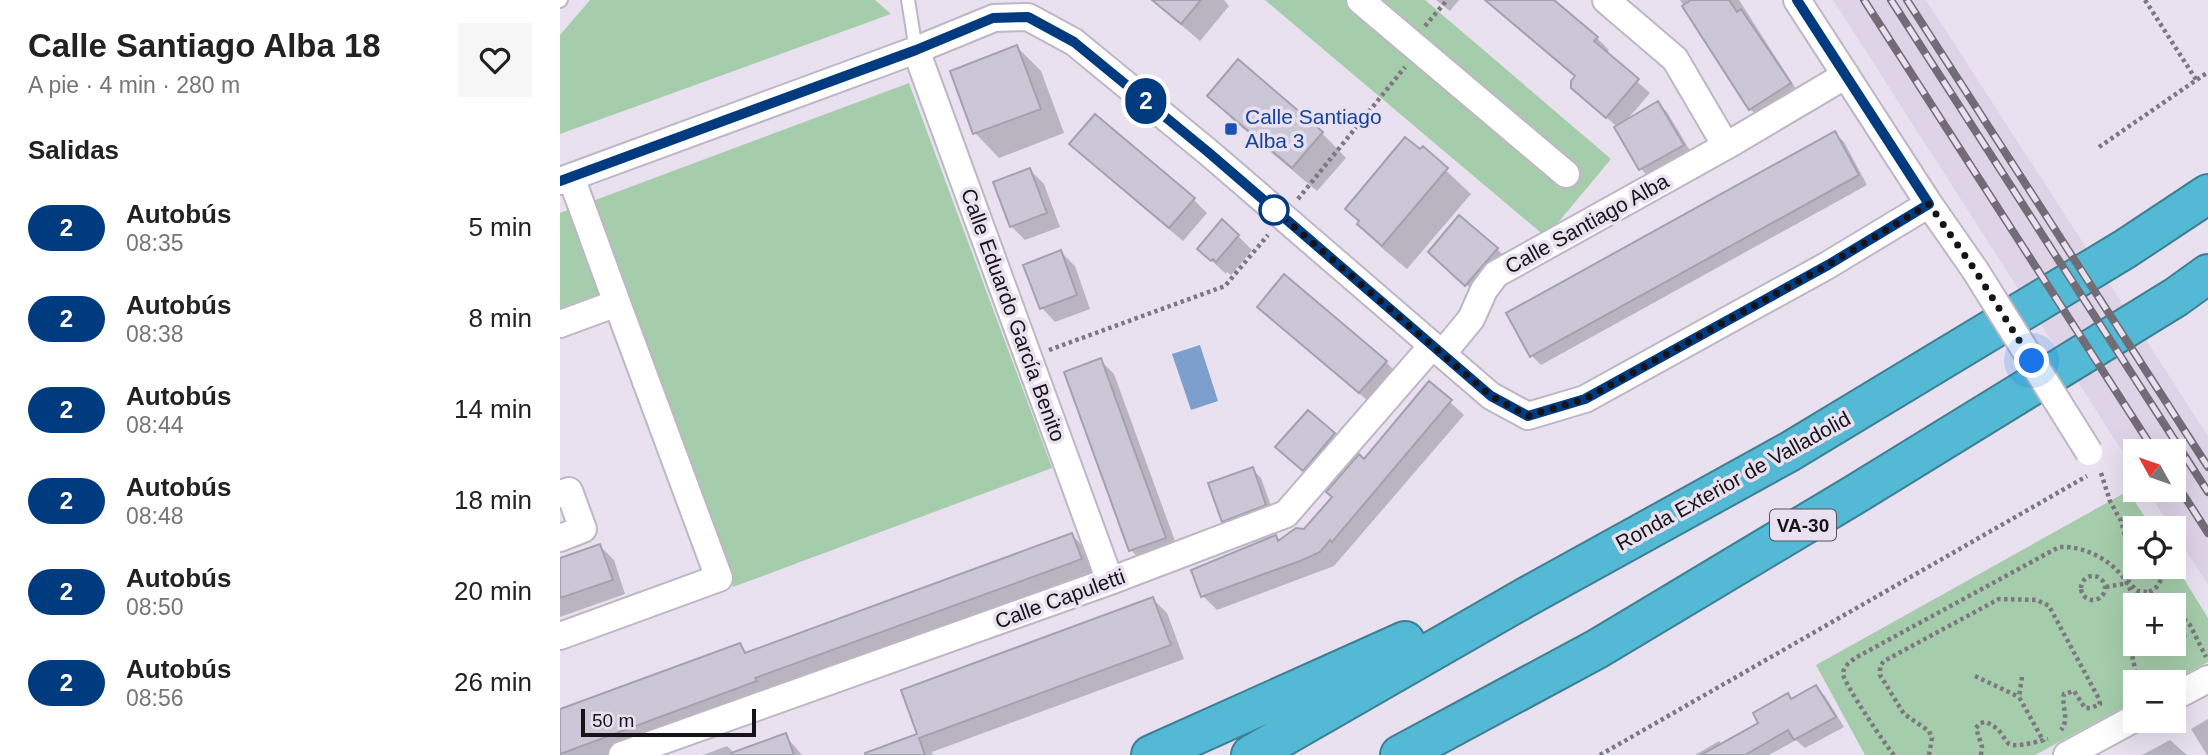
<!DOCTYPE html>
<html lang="es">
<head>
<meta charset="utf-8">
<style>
  :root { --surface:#fff; --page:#f6f6f6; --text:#222; --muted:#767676 }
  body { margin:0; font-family:Arial,sans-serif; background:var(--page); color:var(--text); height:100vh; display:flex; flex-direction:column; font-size:26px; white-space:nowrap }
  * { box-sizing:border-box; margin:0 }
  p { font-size:23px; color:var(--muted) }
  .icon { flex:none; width:38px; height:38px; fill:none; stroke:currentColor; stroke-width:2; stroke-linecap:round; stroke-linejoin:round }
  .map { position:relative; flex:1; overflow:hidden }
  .sheet { display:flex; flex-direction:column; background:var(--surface); width:560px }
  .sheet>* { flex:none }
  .badge { padding:0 14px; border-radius:23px; font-size:24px; line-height:46px }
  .needle { width:46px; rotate:310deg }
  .fabs { position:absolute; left:1563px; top:439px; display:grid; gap:14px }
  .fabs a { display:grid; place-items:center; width:63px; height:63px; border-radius:0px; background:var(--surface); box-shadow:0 7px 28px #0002; font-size:35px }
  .scale { position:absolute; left:21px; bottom:18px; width:175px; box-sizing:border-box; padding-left:7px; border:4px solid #171419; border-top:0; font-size:19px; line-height:24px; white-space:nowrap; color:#171419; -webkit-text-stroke:5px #e9e1f0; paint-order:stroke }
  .you { position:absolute; width:35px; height:35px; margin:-18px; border:5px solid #fff; border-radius:50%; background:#1a73e8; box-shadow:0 0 0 10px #1a73e833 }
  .map>.badge { position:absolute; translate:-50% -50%; box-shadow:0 0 0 4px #fff }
  h2 { padding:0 28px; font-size:26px; line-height:63px }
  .round { display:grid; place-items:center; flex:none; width:74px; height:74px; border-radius:0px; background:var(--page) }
  .headline { display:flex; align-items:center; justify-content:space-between; height:119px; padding:0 28px }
  h1 { font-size:33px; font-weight:800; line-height:52px }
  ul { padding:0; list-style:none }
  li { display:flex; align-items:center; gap:21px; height:91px; padding:0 28px }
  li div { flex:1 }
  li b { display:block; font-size:26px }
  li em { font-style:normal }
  li .badge { min-width:77px; font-weight:700; text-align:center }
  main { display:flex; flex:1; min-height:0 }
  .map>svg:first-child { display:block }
</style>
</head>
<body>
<main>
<section class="sheet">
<div class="headline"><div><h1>Calle Santiago Alba 18</h1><p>A pie · 4 min · 280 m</p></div><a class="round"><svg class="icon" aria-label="heart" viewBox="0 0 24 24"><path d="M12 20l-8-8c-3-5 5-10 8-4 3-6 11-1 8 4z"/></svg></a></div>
<h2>Salidas</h2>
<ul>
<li><span class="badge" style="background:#003b80;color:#fff">2</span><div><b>Autobús</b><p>08:35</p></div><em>5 min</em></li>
<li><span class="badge" style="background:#003b80;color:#fff">2</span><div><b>Autobús</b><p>08:38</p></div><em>8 min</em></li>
<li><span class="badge" style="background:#003b80;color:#fff">2</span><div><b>Autobús</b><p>08:44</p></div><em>14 min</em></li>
<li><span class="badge" style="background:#003b80;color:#fff">2</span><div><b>Autobús</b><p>08:48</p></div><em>18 min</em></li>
<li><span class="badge" style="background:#003b80;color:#fff">2</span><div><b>Autobús</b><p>08:50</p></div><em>20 min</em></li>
<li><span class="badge" style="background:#003b80;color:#fff">2</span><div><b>Autobús</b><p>08:56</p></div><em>26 min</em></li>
</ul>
</section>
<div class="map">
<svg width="1648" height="755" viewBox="0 0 1648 755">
  <rect width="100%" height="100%" fill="#e9e1f0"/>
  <path fill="#dfd3e8" d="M1273,0H1366L1648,436V585L1587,490H1614V452H1575V471Z"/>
  <path fill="#a6cdab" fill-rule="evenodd" d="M30,0H315L331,14L0,134V35Z
    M705,0H865L1051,159L986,237Z
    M349,83L492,468L173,587L30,202Z
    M8,210L39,294L0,308V213Z
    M1568,491L1592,528H1575V567H1614V563L1648,618V662L1610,682H1575V701L1475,755H1305L1256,665ZM1575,606H1614V644H1575Z"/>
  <path fill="#7d9fcd" d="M640,345L658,401L631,410L612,354Z"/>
  <path fill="#0003" d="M592,0H664L669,6L640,41Z
    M876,0H899L890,11Z
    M933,0H991L1037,38L1049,50L1046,54L1090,93L1066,121L1098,103L1107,112L1132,154L1090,178L1081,169L1056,126L1010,85L1017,77L943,15L930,3Z
    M1120,0H1179L1238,92L1200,118L1190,109Z
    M457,47L481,71L504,133L439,158L415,133Z
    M649,96L762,133L786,158L757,191L673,120Z
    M1275,133L1284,142L1307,185L981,365L972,356Z
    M863,149L911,194L847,269L823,249L787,209Z
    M525,158L633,199L647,213L623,241Z
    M470,170L484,184L500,227L465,240L451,226Z
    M678,236L692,250L671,275L667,272L666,274L639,249Z
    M937,249L946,258L916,293L879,261Z
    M501,252L515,266L530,309L495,322L482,308L465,266Z
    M713,320L826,362L840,376L814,406Z
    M540,360L554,374L619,552L585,564L571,550L506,373Z
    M870,384L904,415L774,566L657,610L643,596L633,571L715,537L720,541L745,531Z
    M748,412L783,444L753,479L727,456Z
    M692,469L701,478L714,514L673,530L663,521Z
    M512,535L528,551L537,575L55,755H0V711L180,645L188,654Z
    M40,546L54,560L65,594L0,617V560Z
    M593,599L607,613L624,659L372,752L373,755H305L359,735Z
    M1255,687L1265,696L1284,727L1245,748L1236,740L1209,755H1135L1159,741L1163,745L1201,723L1227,695L1232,700Z
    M1648,719V755H1647L1631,729Z
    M225,735L242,755H143L167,746L174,753Z
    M1610,740L1627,755H1582Z"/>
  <path fill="#ccc7d7" stroke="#a5a0af" stroke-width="2" d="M592,0H641L621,24Z
    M925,0H994L1038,37L1034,41L1079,79L1046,118L1011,88V81L1015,76Z
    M1131,0H1169L1177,12L1181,9L1231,83L1189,110L1122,6Z
    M457,45L481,109L413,134L390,71Z
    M678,59L763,132L732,168L647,96Z
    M1098,101L1124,145L1079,170L1054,127Z
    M535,114L635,198L609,228L509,144Z
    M1275,131L1299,175L970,357L946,313Z
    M845,137L860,149L863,146L888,168L822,246L797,224L799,221L785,209Z
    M470,168L487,213L450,227L433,182Z
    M899,215L938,248L905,286L868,252Z
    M662,219L679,235L656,262L653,259L651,261L637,249Z
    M501,250L517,295L480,309L463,265Z
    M724,274L827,361L799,393L697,307Z
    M541,358L606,538L569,551L504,372Z
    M869,381L892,400L772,542L770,540L760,552L740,561L641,597L631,570L716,535L718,541L736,528L744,529L772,497L766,492L799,454L804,459Z
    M748,410L775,433L743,471L715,447Z
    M693,467L706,505L662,522L648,483Z
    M512,533L522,559L195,678L197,681L0,754V709L180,643L185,653Z
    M40,544L53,580L0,598V558Z
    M593,597L611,645L359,738L365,755H306L305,753L357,734L341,690Z
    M1256,685L1276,717L1234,740L1228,730L1185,755H1141L1198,723L1193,713L1228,693L1231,699Z
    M226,733L234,755H172L171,753Z"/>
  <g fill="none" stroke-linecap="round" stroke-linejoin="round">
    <g stroke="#beb6c4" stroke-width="16">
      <path id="lane" d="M348,0L356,50
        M0,1L1,0"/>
    </g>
    <g stroke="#beb6c4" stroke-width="30">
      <path id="street" d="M800,0L1006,174
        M1046,0L1115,59L1166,146
        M1237,0L1369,204L1415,270
        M356,50L550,581
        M11,177L57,303
        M0,181L356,50L434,18L468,17L514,42L648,152L931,396L968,416L1025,399L1268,265L1369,204
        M0,324L57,303L159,578L0,636
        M882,354L911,319L924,290L936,274L1166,146L1286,75
        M0,494L9,491L23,529L0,538
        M1614,697L1648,679
        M62,755L550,581L726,514L872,346
        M1507,755L1575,718"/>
    </g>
    <g stroke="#3e7f93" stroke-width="42">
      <path id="highway" d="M591,755L845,641
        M691,755L968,596L1229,452L1565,249L1648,194
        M840,755L1037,649L1294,495L1616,297L1648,274"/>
    </g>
    <path stroke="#7c7781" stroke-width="4.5" stroke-dasharray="3.5 3.5" stroke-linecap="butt" d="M1585,0L1637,81
      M865,26L887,0
      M1539,147L1648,72
      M738,199L845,67
      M489,350L665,286L708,235
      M1541,473L1550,501L1561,521L1566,540L1570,557L1569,582L1577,591L1588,592L1609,606
      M1521 588a12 12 0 1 1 24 0a12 12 0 1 1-24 0Z
      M1546,587L1568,583
      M1589,592C1600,587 1604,578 1598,567
      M1614,609L1630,625L1646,657
      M1593,644C1606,661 1627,652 1624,631L1614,621
      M1415,676L1459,697
      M1462,677L1459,697L1484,742
      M1040,755L1527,476
      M1334,755C1326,746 1283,682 1283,674C1283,666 1291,661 1297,657L1499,547C1532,545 1572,571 1574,606C1574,619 1569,632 1570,645C1572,658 1576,669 1577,682
      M1369,755L1372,738L1369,731L1344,714L1320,675V666L1324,661L1439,599L1477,600L1489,606L1539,699L1540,704L1531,708H1525L1514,691L1504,694C1501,706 1510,719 1501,730
      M1421,755L1422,747L1416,728L1420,723L1426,722C1459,737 1428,755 1488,739"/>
    <use href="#lane" stroke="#fff" stroke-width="12"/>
    <use href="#street" stroke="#fff" stroke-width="26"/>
    <use href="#highway" stroke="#53b9d4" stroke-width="38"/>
    <g stroke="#716c75" stroke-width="8">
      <path id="rail" d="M1304,0L1595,452
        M1331,0L1648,492
        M1347,0L1648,467
        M1614,480L1648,533"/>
    </g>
    <use href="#rail" stroke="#e9e1f0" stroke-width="5" stroke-dasharray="16" stroke-linecap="butt"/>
    <g stroke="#beb6c4" stroke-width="30" stroke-linecap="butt">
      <path id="street-bridge" d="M1415,270L1529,452"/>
    </g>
    <use href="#street-bridge" stroke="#fff" stroke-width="26"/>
  </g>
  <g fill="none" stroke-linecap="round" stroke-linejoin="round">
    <g stroke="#fff" stroke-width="16">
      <path id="line" d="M0,181L356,50L433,18L468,17L514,42L648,152L931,396L968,416L1025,399L1268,265L1369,204L1237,0"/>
    </g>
    <use href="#line" stroke="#003b80" stroke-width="10"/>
    <path stroke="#171419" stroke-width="7" stroke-dasharray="0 12.6" d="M714,210L710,206L931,396L968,416L1025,399L1268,265L1369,204L1415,270L1472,361"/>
  </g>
  <rect fill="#1a4fb4" stroke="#e9e1f0" stroke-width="2.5" x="664" y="122" width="14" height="14" rx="3.5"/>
  <circle fill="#fff" stroke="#003b80" stroke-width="3.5" cx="714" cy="210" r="14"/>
  <g text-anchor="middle" stroke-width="7" stroke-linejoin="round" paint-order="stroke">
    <rect fill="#e9e1f0" stroke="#56525a" stroke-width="2" x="1210" y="509.5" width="66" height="31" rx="5"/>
    <g font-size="19" font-weight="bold" fill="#171419">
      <text x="1243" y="532">VA-30</text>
    </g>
    <g font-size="21" fill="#164399" stroke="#e9e1f0" text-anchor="start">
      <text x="685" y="124">Calle Santiago<tspan x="685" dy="24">Alba 3</tspan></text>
    </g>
    <g font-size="21" fill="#171419" stroke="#e9e1f0">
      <text transform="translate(1027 224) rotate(-29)" y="7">Calle Santiago Alba</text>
      <text transform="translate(453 315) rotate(70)" y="7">Calle Eduardo García Benito</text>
      <text transform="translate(1173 481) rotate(-29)" y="7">Ronda Exterior de Valladolid</text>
      <text transform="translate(500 599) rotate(-20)" y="7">Calle Capuletti</text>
    </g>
  </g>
</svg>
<div class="fabs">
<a><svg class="needle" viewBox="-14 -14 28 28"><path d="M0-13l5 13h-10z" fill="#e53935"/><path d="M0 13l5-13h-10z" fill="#767676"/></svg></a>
<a><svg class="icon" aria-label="locate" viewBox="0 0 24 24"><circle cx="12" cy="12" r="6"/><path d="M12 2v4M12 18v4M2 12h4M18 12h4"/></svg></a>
<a>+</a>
<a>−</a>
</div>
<div class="scale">50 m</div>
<div class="you" style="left:1472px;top:361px"></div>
<b class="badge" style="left:586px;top:101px;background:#003b80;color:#fff">2</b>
</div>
</main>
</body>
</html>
